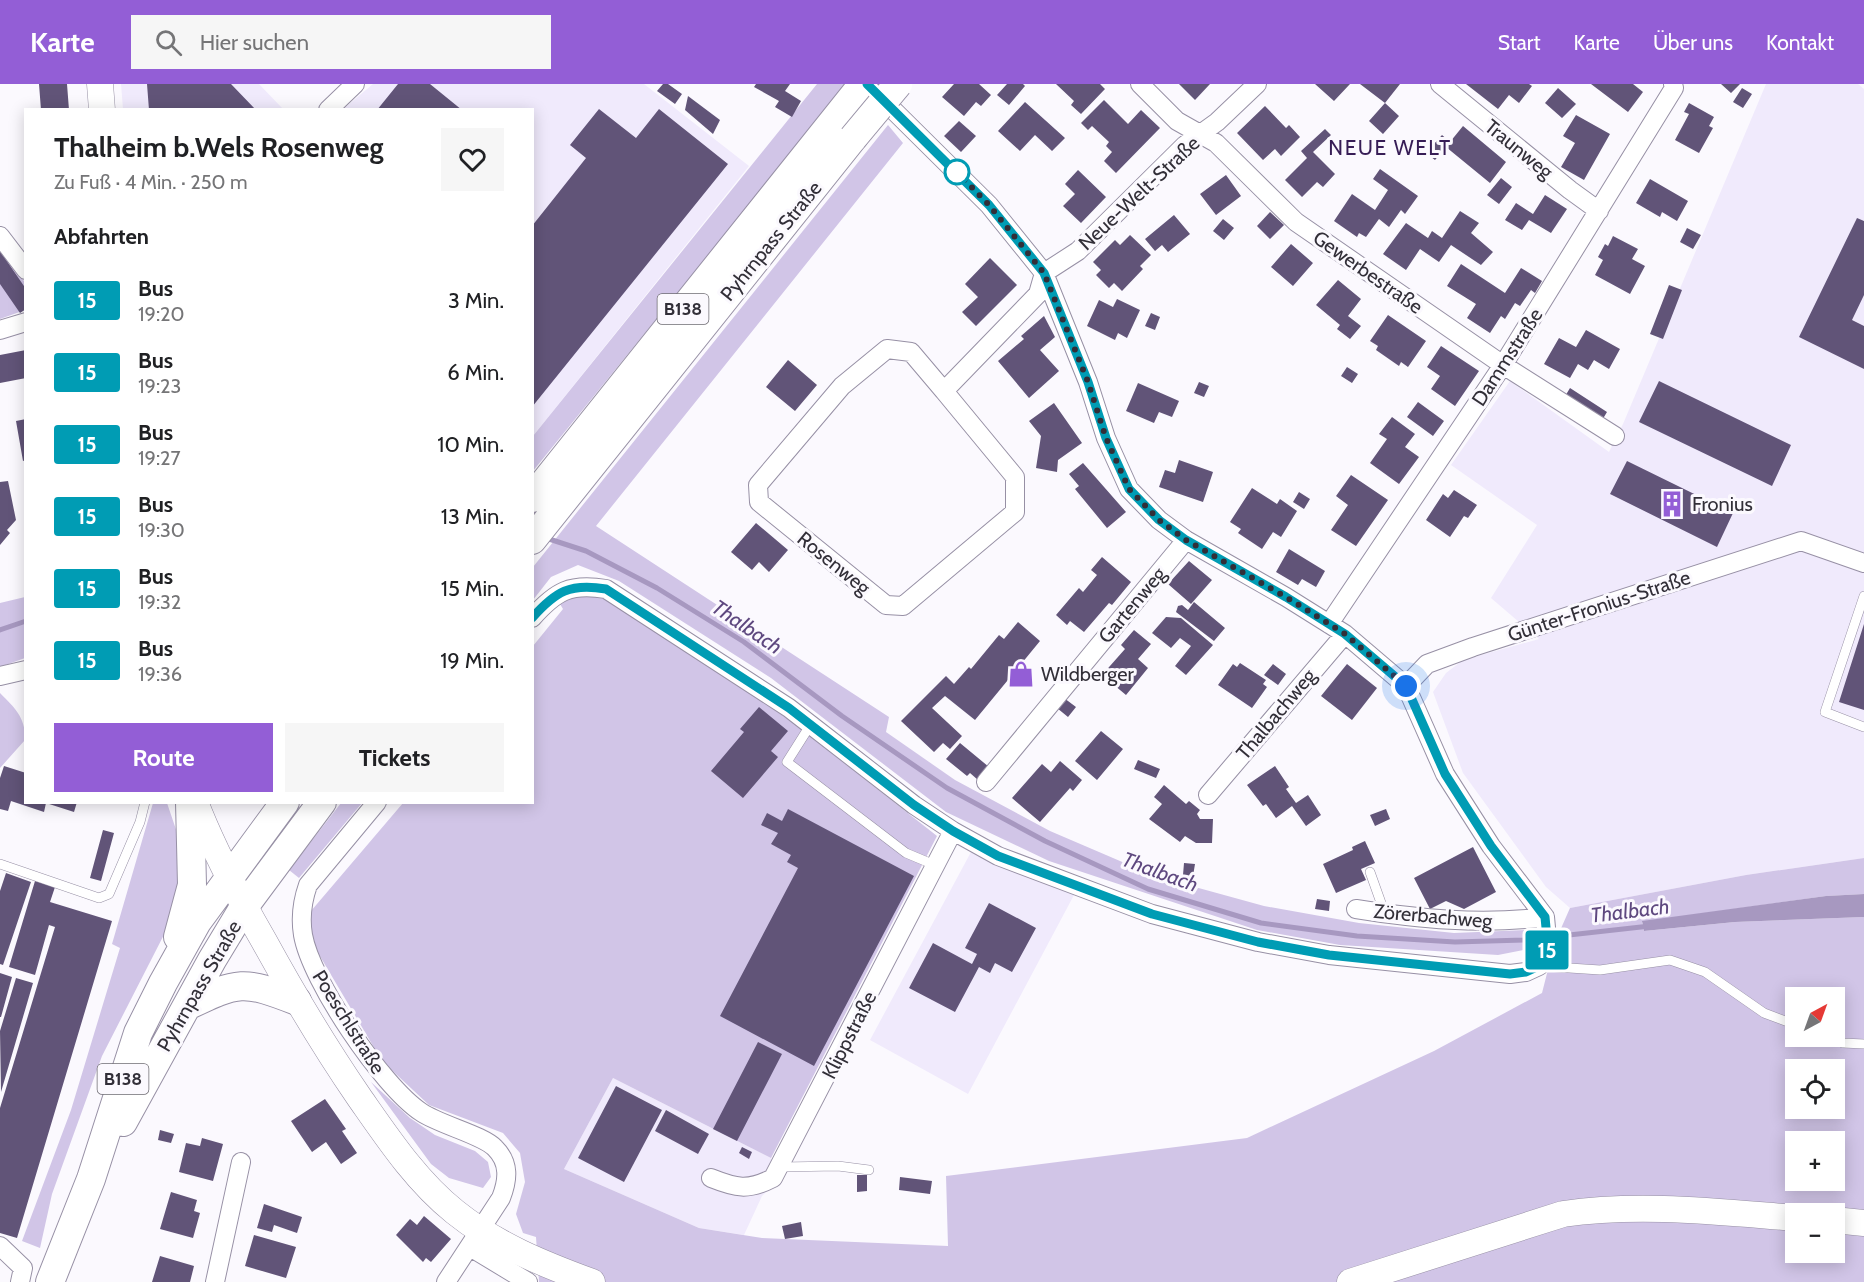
<!DOCTYPE html>
<html lang="de">
<head>
<meta charset="utf-8">
<style>
  :root { --surface:#fff; --page:#f6f6f6; --text:#202124; --muted:#757577; --accent:#935ed6 }
  body { margin:0; font-family:Cabin,sans-serif; background:var(--page); color:var(--text); height:100vh; display:flex; flex-direction:column; font-size:22px; white-space:nowrap }
  * { box-sizing:border-box; margin:0 }
  p { font-size:20px; color:var(--muted) }
  .icon { flex:none; width:33px; height:33px; fill:none; stroke:currentColor; stroke-width:2; stroke-linecap:round; stroke-linejoin:round }
  .map { position:relative; flex:1; overflow:hidden }
  .drawer { position:absolute; left:24px; top:24px; width:510px; height:696px; display:flex; flex-direction:column; background:var(--surface); border-radius:0px; box-shadow:0 3px 15px #0003 }
  .drawer>* { flex:none }
  .badge { padding:0 12px; border-radius:4px; font-size:21px; line-height:39px }
  .needle { width:39px; rotate:41deg }
  .buttons { position:absolute; left:1785px; top:903px; display:grid; gap:12px }
  .buttons a { display:grid; place-items:center; width:60px; height:60px; border-radius:0px; background:var(--surface); box-shadow:0 3px 15px #0003; font-size:30px }
  .you { position:absolute; width:30px; height:30px; margin:-15px; border:4px solid #fff; border-radius:50%; background:#1a73e8; box-shadow:0 0 0 9px #1a73e833 }
  .map>.badge { position:absolute; translate:-50% -50%; box-shadow:0 0 0 3px #fff }
  h2 { padding:0 30px; font-size:22px; line-height:54px }
  .round { display:grid; place-items:center; flex:none; width:63px; height:63px; border-radius:0px; background:var(--page) }
  .overview { display:flex; align-items:center; justify-content:space-between; height:102px; padding:0 30px }
  h1 { font-size:28px; font-weight:800; line-height:45px }
  .button { display:flex; gap:12px; margin-top:auto; padding:12px 30px }
  .button a { flex:1; height:69px; border-radius:0px; background:var(--accent); color:#fff; font-size:24px; font-weight:800; line-height:69px; text-align:center }
  .button a+a { background:var(--page); color:var(--text) }
  ul { padding:0; list-style:none }
  li { display:flex; align-items:center; gap:18px; height:72px; padding:0 30px }
  li div { flex:1 }
  li b { display:block; font-size:22px }
  li em { font-style:normal }
  li .badge { min-width:66px; font-weight:700; text-align:center }
  header { display:flex; align-items:center; gap:36px; box-sizing:border-box; height:84px; padding:0 30px; background:var(--accent); color:#fff }
  header strong { font-size:28px }
  nav { display:flex; gap:33px; margin-inline-start:auto; font-size:21px }
  .search { width:420px; height:54px; background:var(--page); display:flex; align-items:center; gap:15px; box-sizing:border-box; padding:0 21px; border-radius:0px; color:var(--muted); font-size:22px }
  .map>svg:first-child { display:block }
</style>
</head>
<body>
<header>
<strong>Karte</strong>
<div class="search"><svg class="icon" aria-label="search" viewBox="0 0 24 24"><circle cx="10" cy="10" r="6"/><path d="M15 15l6 6"/></svg>Hier suchen</div>
<nav><a>Start</a><a>Karte</a><a>Über uns</a><a>Kontakt</a></nav>
</header>
<div class="map">
<svg width="1864" height="1198" viewBox="0 0 1864 1198">
  <rect width="100%" height="100%" fill="#fbf9fe"/>
  <path fill="#f0eafc" d="M121,0H259L283,25H123Z
    M373,0H644L749,82L533,352L532,26H342Z
    M1766,0H1858L1864,5V774L1746,791L1570,824L1546,803L1463,689L1433,608L1446,589L1463,576L1539,555L1491,514L1537,441L1451,381L1510,297L1609,368L1623,340Z
    M971,768L1074,811L968,1010L870,956Z
    M613,994L771,1074L783,1091L762,1112L744,1151L699,1144L564,1085Z"/>
  <path fill="#d1c5e7" fill-rule="evenodd" d="M817,0H847L533,387V352Z
    M888,41L903,59L596,442L889,633L886,648L955,696L1050,747L1155,792L1264,822L1359,839L1454,849L1526,846L1529,865L1498,871L1340,861L1257,846L1049,777L946,728L771,594L619,497L578,481L551,493L533,516V483Z
    M0,163L26,200L25,226L0,235Z
    M578,510H605L627,522L796,641L937,752L771,1074L613,994L564,1085L699,1144L762,1154L948,1162L946,1092L1247,1054L1434,967L1542,909L1555,858L1570,824L1746,791L1864,774V810L1826,812L1642,838L1644,847L1735,838L1864,833V1198H539L536,1153L523,1149L516,1130L525,1098L520,1069L503,1049L429,1021L382,977L311,857V827L403,719L532,718L533,562L563,525L560,520ZM1796,914H1834V952H1796ZM1796,986H1834V1024H1796ZM1796,1058H1834V1096H1796ZM1796,1130H1834V1168H1796Z
    M25,513V574L0,583V519Z
    M0,609C15,624 26,634 25,656L0,684Z
    M153,719H167L184,769L172,835L102,972L52,1110L40,1164L22,1157L71,1026L120,864L112,860Z
    M341,719H362L299,794L289,786Z
    M371,998L410,1034L435,1051L475,1067L488,1078L491,1093L483,1104L449,1094L431,1080Z"/>
  <path fill="#a798c0" d="M1864,810V833L1735,838L1644,847L1642,837L1826,812Z"/>
  <g fill="none" stroke-linecap="round" stroke-linejoin="round">
    <path stroke="#a798c0" stroke-width="5" d="M546,454L586,467L657,504L744,558L842,632L947,704L1045,757L1148,805L1261,839L1357,852L1455,858L1524,856L1650,842
      M0,546L26,537"/>
  </g>
  <path fill="#615478" d="M39,0H67L69,26H41Z
    M147,0H231L256,26H149Z
    M398,0H430L462,26H377Z
    M663,0H668L682,10L675,20L657,7Z
    M756,0H790L785,7L801,17L792,33L775,23L779,17L754,3Z
    M954,0H979L991,11L981,22L976,18L964,32L942,13Z
    M1007,0H1023L1025,2L1009,21L997,11Z
    M1056,0H1100L1105,5L1081,30L1071,21L1074,17Z
    M1179,0H1210L1195,16Z
    M1315,0H1350L1334,17Z
    M1360,0H1400L1385,19Z
    M1466,0H1529L1532,2L1519,19L1509,11L1498,25Z
    M1591,0H1633L1643,8L1628,28Z
    M1721,0H1740L1731,9Z
    M1558,4L1576,20L1562,34L1545,19Z
    M1742,4L1752,10L1743,24L1733,18Z
    M688,12L720,36L713,50L685,26Z
    M1104,16L1128,40L1141,26L1160,44L1116,89L1104,77L1112,68L1106,62L1109,58L1092,42L1088,46L1081,39Z
    M1025,18L1065,54L1052,67L1035,51L1020,67L998,47Z
    M1385,19L1399,32L1383,50L1369,37Z
    M1689,19L1714,33L1709,42L1713,44L1699,69L1675,56L1689,30L1684,28Z
    M1265,22L1286,44L1289,41L1300,53L1281,72L1275,65L1263,76L1237,49Z
    M599,25L636,54L659,25L728,80L532,323V142L586,74L570,61Z
    M1576,31L1610,50L1584,96L1561,83L1575,59L1563,52Z
    M959,37L976,52L961,68L944,52Z
    M1463,42L1506,78L1490,99L1446,63L1435,76L1426,69L1442,51L1450,58Z
    M1325,45L1331,51L1313,68L1335,90L1323,103L1317,98L1302,113L1285,96L1307,74L1301,67Z
    M1380,85L1418,112L1405,130L1401,126L1389,143L1379,135L1366,153L1359,149L1357,153L1334,137L1352,110L1375,126L1388,106L1373,95Z
    M1078,86L1106,113L1081,139L1063,122L1075,110L1065,100Z
    M1226,91L1241,112L1216,131L1200,110Z
    M1501,94L1512,103L1499,120L1487,111Z
    M1650,95L1688,117L1677,137L1662,128L1660,133L1636,119Z
    M1545,111L1567,125L1551,149L1529,136L1522,146L1505,136L1516,119L1533,130Z
    M1460,127L1479,139L1471,149L1493,168L1481,181L1451,161L1439,178L1420,165L1406,186L1383,170L1406,139L1428,154L1432,147L1442,154Z
    M1270,128L1284,141L1270,155L1257,142Z
    M1174,131L1190,150L1168,168L1162,161L1155,167L1145,155Z
    M1857,134L1864,137V211L1852,236L1864,242V285L1799,253Z
    M1223,135L1234,144L1224,156L1213,147Z
    M1687,144L1701,151L1693,165L1680,158Z
    M1130,151L1151,171L1140,182L1143,185L1122,207L1114,199L1109,204L1096,191L1101,186L1093,178L1115,156L1120,161Z
    M1613,152L1638,165L1632,175L1645,182L1630,210L1595,191L1603,176L1598,173L1605,160L1608,162Z
    M1291,160L1313,179L1293,202L1271,183Z
    M0,167L26,205V225L20,229L0,200Z
    M990,174L1017,201L976,242L962,228L978,213L965,200Z
    M1461,180L1505,209L1521,184L1542,197L1535,209L1531,206L1520,222L1515,219L1505,235L1501,232L1490,249L1467,234L1476,220L1447,202Z
    M1338,196L1361,215L1348,232L1361,242L1350,255L1337,245L1340,241L1316,221Z
    M1669,201L1682,206L1663,255L1650,250Z
    M1117,215L1140,226L1127,254L1118,249L1115,256L1087,242L1099,216L1113,223Z
    M1151,229L1160,233L1155,246L1145,242Z
    M1388,231L1426,257L1408,283L1401,278L1399,282L1376,266L1378,262L1370,257Z
    M1044,232L1055,253L1040,266L1059,287L1029,314L998,277L1024,255L1021,252Z
    M1586,246L1620,265L1609,285L1594,276L1588,286L1578,280L1570,294L1544,280L1559,254L1576,263Z
    M1441,262L1479,287L1455,322L1431,305L1440,292L1427,283Z
    M26,266V294L0,299V271Z
    M788,276L817,301L795,327L766,303Z
    M1347,283L1358,290L1352,299L1341,292Z
    M1659,297L1791,361L1772,402L1639,338Z
    M1199,298L1209,302L1204,313L1194,309Z
    M1138,299L1179,317L1172,333L1159,328L1154,339L1126,327Z
    M1570,304L1607,328L1601,338L1564,314Z
    M1418,318L1444,337L1433,352L1407,333Z
    M1054,319L1082,359L1058,376L1057,388L1036,384L1041,352L1029,337Z
    M1392,333L1415,350L1405,363L1419,373L1399,400L1370,379L1387,355L1379,350Z
    M26,335V376L23,377L16,337Z
    M1179,376L1213,388L1203,418L1159,403L1165,386L1175,389Z
    M1627,377L1733,429L1717,463L1610,410Z
    M1083,379L1126,428L1107,444L1075,405L1079,402L1069,390Z
    M1351,391L1388,416L1356,462L1331,446L1348,421L1336,412Z
    M8,397L16,436L7,446L10,449L0,461V398Z
    M1252,404L1277,420L1280,415L1297,427L1281,453L1273,448L1262,465L1238,449L1241,445L1230,438Z
    M1454,406L1477,421L1468,434L1464,432L1450,453L1426,436L1443,410L1448,414Z
    M1299,408L1310,415L1304,425L1293,418Z
    M756,439L788,466L769,488L759,478L752,486L731,468Z
    M1289,465L1325,487L1316,503L1302,495L1298,501L1276,488Z
    M1102,473L1131,498L1112,521L1109,519L1084,548L1070,537L1067,541L1056,531L1079,504L1083,508L1097,491L1091,486Z
    M1189,477L1212,496L1191,520L1168,500Z
    M1194,518L1225,544L1214,557L1176,528L1178,522L1182,521L1188,526Z
    M1166,533L1181,534L1213,561L1186,591L1175,582L1191,562L1180,554L1171,564L1152,549Z
    M1018,538L1040,557L975,636L945,612L932,624L962,652L950,665L943,659L934,668L901,637L946,592L954,600L969,583L971,585L999,551L1004,555Z
    M1864,540V626L1839,618Z
    M1134,546L1151,560L1138,575L1148,584L1126,611L1102,591L1125,565L1121,561Z
    M1240,579L1266,596L1263,600L1267,603L1252,624L1218,601L1233,580L1237,583Z
    M1273,580L1286,590L1278,601L1264,591Z
    M1347,580L1377,604L1352,636L1321,612Z
    M1064,614L1076,623L1068,633L1057,624Z
    M759,623L788,647L771,667L778,673L743,714L711,687L744,648L740,645Z
    M1101,647L1123,665L1097,696L1075,677Z
    M960,659L989,683L978,696L970,689L967,692L946,675Z
    M1138,676L1160,685L1156,694L1134,685Z
    M1060,677L1082,696L1073,707L1070,704L1040,738L1012,714L1042,680L1051,688Z
    M4,682L26,689V718H77L74,728L46,719L44,728L11,717L8,727L0,725V694Z
    M1275,682L1289,703L1286,705L1296,719L1308,711L1321,731L1306,742L1292,722L1276,734L1266,720L1263,722L1247,701Z
    M1164,701L1186,720L1189,717L1200,726L1197,730L1200,735H1213L1212,759H1196L1185,752L1180,758L1149,735L1162,720L1154,713Z
    M788,725L914,792L814,982L720,932L798,784L787,778L791,771L771,760L778,749L761,741L767,729L782,737Z
    M1386,725L1390,735L1375,742L1370,731Z
    M103,746L114,749L101,797L90,794Z
    M1365,757L1375,779L1361,785L1366,796L1336,809L1323,780L1353,766L1352,763Z
    M1473,763L1496,808L1464,825L1446,817L1430,825L1414,794Z
    M1184,779L1195,780L1193,792L1183,791Z
    M6,789L31,798L3,881L0,880V807Z
    M35,797L55,803L50,818L112,837L17,1154L0,1149V1024L55,843L49,841L35,891L9,883Z
    M1317,815L1330,817L1329,827L1315,825Z
    M989,819L1036,844L1012,888L995,879L990,889L979,883L955,928L909,904L933,859L972,880L977,870L965,864Z
    M0,889L12,893L1,933H0Z
    M16,894L33,899L1,1008L0,947Z
    M758,958L782,970L737,1057L713,1045Z
    M616,1002L662,1026L624,1098L578,1074Z
    M325,1015L346,1045L342,1047L357,1069L341,1080L326,1058L312,1068L291,1037Z
    M666,1026L709,1050L698,1070L655,1047Z
    M160,1046L174,1050L171,1059L158,1056Z
    M202,1054L223,1060L213,1097L179,1088L186,1059L200,1062Z
    M742,1063L752,1068L749,1075L739,1069Z
    M857,1091H867V1107L857,1108Z
    M900,1093L932,1097L930,1110L899,1106Z
    M171,1108L197,1116L194,1127L200,1129L193,1154L160,1145Z
    M264,1120L302,1133L297,1149L274,1141L272,1148L257,1144Z
    M424,1132L451,1155L431,1178L426,1174L423,1178L396,1151L410,1135L417,1141Z
    M801,1138L803,1152L785,1155L782,1142Z
    M254,1151L296,1163L286,1194L245,1182Z
    M160,1172L194,1182L190,1198H152Z"/>
  <g fill="none" stroke-linecap="round" stroke-linejoin="round">
    <g stroke="#9790a5" stroke-width="10">
      <path id="lane" d="M1864,512L1825,628L1864,643
        M811,640L787,678L906,769L937,782
        M0,780L99,814L109,810L140,738L145,718
        M1370,788L1385,830
        M1539,882L1600,886L1670,876L1705,888L1764,929L1796,941
        M1826,952L1843,959L1864,960
        M781,1083L838,1082L869,1086"/>
    </g>
    <g stroke="#9790a5" stroke-width="20">
      <path id="street" d="M1140,0L1177,37L1216,59L1296,138L1503,281L1615,352
        M1440,0L1570,106L1599,127
        M328,26L355,0
        M0,152L26,186
        M0,246L26,238
        M944,307L1015,393V428L903,522L886,521L759,418L758,401L842,302L887,265L911,268L944,307L1038,210L1044,189L1078,167L1185,61L1217,38L1257,0
        M532,534C556,507 570,499 606,505L789,624L914,721L953,747L998,772L1152,830L1258,858L1329,871L1510,890L1526,888L1539,882L1548,865L1545,833L1491,762L1445,690L1406,602L1345,550L1286,513L1186,456L1159,436L1129,405L1106,354L1088,298L1044,189L989,121L877,10
        M1329,540L1503,281L1674,4L1673,0
        M0,592L26,586
        M1406,602L1427,580L1473,563L1801,457L1864,479
        M986,698L1186,456
        M1208,711L1345,550
        M377,718L308,801C302,818 300,833 303,851C311,897 382,1002 421,1028C440,1041 483,1051 495,1064C510,1079 508,1096 501,1114L446,1198
        M1356,825C1419,835 1481,841 1545,833
        M711,1094C736,1104 748,1107 773,1094L953,747
        M0,1162L23,1184L20,1198
        M470,1163L528,1198
        M215,1198L241,1078"/>
    </g>
    <g stroke="#9790a5" stroke-width="27">
      <path id="secondary" d="M100,0L102,26
        M195,718C214,767 238,812 264,857C293,910 324,962 359,1013C387,1053 416,1097 455,1128C496,1161 543,1180 592,1198
        M1834,1136L1864,1139
        M1350,1198L1563,1130C1640,1119 1718,1128 1796,1134"/>
    </g>
    <g stroke="#9790a5" stroke-width="30">
      <path id="primary" d="M532,414L863,0
        M532,456L853,54
        M178,853L192,801L190,718
        M187,922C239,897 243,896 297,917
        M123,1038L212,876L244,823L322,718
        M50,1198L91,1095L138,949L163,899L197,838L285,718"/>
    </g>
    <use href="#lane" stroke="#fff" stroke-width="9"/>
    <use href="#street" stroke="#fff" stroke-width="18"/>
    <use href="#secondary" stroke="#fff" stroke-width="26"/>
    <use href="#primary" stroke="#fff" stroke-width="28"/>
    <g stroke="#9790a5" stroke-width="30" stroke-linecap="butt">
      <path id="primary-bridge" d="M853,54L898,0"/>
    </g>
    <use href="#primary-bridge" stroke="#fff" stroke-width="28"/>
  </g>
  <g fill="none" stroke-linecap="round" stroke-linejoin="round">
    <g stroke="#fff" stroke-width="14">
      <path id="line" d="M532,534C556,507 570,499 606,505L789,624L914,721L953,747L998,772L1152,830L1258,858L1329,871L1510,890L1526,888L1539,882L1548,865L1545,833L1491,762L1445,690L1406,602L1345,550L1286,513L1186,456L1159,436L1129,405L1106,354L1088,298L1044,189L989,121L867,0"/>
    </g>
    <use href="#line" stroke="#009cb4" stroke-width="9"/>
    <path stroke="#322f38" stroke-width="6" stroke-dasharray="0 10.8" d="M957,88L989,121L1044,189L1088,298L1106,354L1129,405L1159,436L1186,456L1286,513L1345,550L1406,602"/>
  </g>
  <defs>
    <g id="building-bare" transform="scale(2.07)"><path d="M-4-6H4V6H1V3H-1V6H-4ZM-2.5-4.3h1.7v1.8h-1.7ZM.8-4.3h1.7v1.8H.8ZM-2.5-1h1.7V.8h-1.7ZM.8-1h1.7V.8H.8Z" fill="#935ed6" stroke="#fbf9fe" stroke-width="2.5" paint-order="stroke"/></g>
    <g id="shop-bare" transform="scale(2.07)"><path d="M-5-2.5h2.3a2.7 3.5 0 0 1 5.4 0H5L5.5 6h-11ZM-1.5-2.5h3a1.5 2.3 0 0 0-3 0Z" fill="#935ed6" stroke="#fbf9fe" stroke-width="2.5" paint-order="stroke"/></g>
  </defs>
  <g fill-rule="evenodd">
    <use href="#building-bare" x="1672" y="420"/>
    <use href="#shop-bare" x="1021" y="590"/>
  </g>
  <circle fill="#fff" stroke="#009cb4" stroke-width="3" cx="957" cy="88" r="12"/>
  <g text-anchor="middle" stroke-width="6" stroke-linejoin="round" paint-order="stroke">
    <g fill="#fbf9fe" stroke="#6e6c73" stroke-width="1.5">
      <rect x="657.5" y="210" width="51" height="30" rx="4.5"/>
      <rect x="97.5" y="980" width="51" height="30" rx="4.5"/>
    </g>
    <g font-size="18" font-weight="bold" fill="#322f38">
      <text x="683" y="231">B138</text>
      <text x="123" y="1001">B138</text>
    </g>
    <g font-size="20" fill="#322f38" stroke="#fbf9fe">
      <text transform="translate(1519 65) rotate(39)" y="7">Traunweg</text>
      <text transform="translate(1139 109) rotate(-43)" y="7">Neue-Welt-Straße</text>
      <text transform="translate(771 157) rotate(-51)" y="7">Pyhrnpass Straße</text>
      <text transform="translate(1368 188) rotate(35)" y="7">Gewerbestraße</text>
      <text transform="translate(1507 273) rotate(-57)" y="7">Dammstraße</text>
      <text transform="translate(834 479) rotate(39)" y="7">Rosenweg</text>
      <text transform="translate(1132 521) rotate(-50)" y="7">Gartenweg</text>
      <text transform="translate(1599 522) rotate(-18)" y="7">Günter-Fronius-Straße</text>
      <text transform="translate(1276 630) rotate(-50)" y="7">Thalbachweg</text>
      <text transform="translate(1433 832) rotate(5)" y="7">Zörerbachweg</text>
      <text transform="translate(199 902) rotate(-60)" y="7">Pyhrnpass Straße</text>
      <text transform="translate(349 938) rotate(58)" y="7">Poeschlstraße</text>
      <text transform="translate(849 951) rotate(-63)" y="7">Klippstraße</text>
    </g>
    <g font-size="20" fill="#322f38" stroke="#fbf9fe" text-anchor="start">
      <text x="1692" y="427">Fronius</text>
      <text x="1041" y="597">Wildberger</text>
    </g>
    <g font-size="21" letter-spacing="1.5" fill="#371d56" stroke="#fbf9fe">
      <text x="1390" y="71">NEUE WELT</text>
    </g>
    <g font-size="21" font-style="italic" fill="#5e487f" stroke="#fbf9fe">
      <text transform="translate(747 543) rotate(34)" y="7">Thalbach</text>
      <text transform="translate(1160 788) rotate(20)" y="7">Thalbach</text>
      <text transform="translate(1630 827) rotate(-7)" y="7">Thalbach</text>
    </g>
  </g>
</svg>
<div class="buttons">
<a><svg class="needle" viewBox="-14 -14 28 28"><path d="M0-13l5 13h-10z" fill="#e53935"/><path d="M0 13l5-13h-10z" fill="#757577"/></svg></a>
<a><svg class="icon" aria-label="locate" viewBox="0 0 24 24"><circle cx="12" cy="12" r="6"/><path d="M12 2v4M12 18v4M2 12h4M18 12h4"/></svg></a>
<a>+</a>
<a>−</a>
</div>
<div class="you" style="left:1406px;top:602px"></div>
<b class="badge" style="left:1547px;top:866px;background:#009cb4;color:#fff">15</b>
<section class="drawer">
<div class="overview"><div><h1>Thalheim b.Wels Rosenweg</h1><p>Zu Fuß · 4 Min. · 250 m</p></div><a class="round"><svg class="icon" aria-label="heart" viewBox="0 0 24 24"><path d="M12 20l-8-8c-3-5 5-10 8-4 3-6 11-1 8 4z"/></svg></a></div>
<h2>Abfahrten</h2>
<ul>
<li><span class="badge" style="background:#009cb4;color:#fff">15</span><div><b>Bus</b><p>19:20</p></div><em>3 Min.</em></li>
<li><span class="badge" style="background:#009cb4;color:#fff">15</span><div><b>Bus</b><p>19:23</p></div><em>6 Min.</em></li>
<li><span class="badge" style="background:#009cb4;color:#fff">15</span><div><b>Bus</b><p>19:27</p></div><em>10 Min.</em></li>
<li><span class="badge" style="background:#009cb4;color:#fff">15</span><div><b>Bus</b><p>19:30</p></div><em>13 Min.</em></li>
<li><span class="badge" style="background:#009cb4;color:#fff">15</span><div><b>Bus</b><p>19:32</p></div><em>15 Min.</em></li>
<li><span class="badge" style="background:#009cb4;color:#fff">15</span><div><b>Bus</b><p>19:36</p></div><em>19 Min.</em></li>
</ul>
<div class="button"><a>Route</a><a>Tickets</a></div>
</section>
</div>
</body>
</html>
